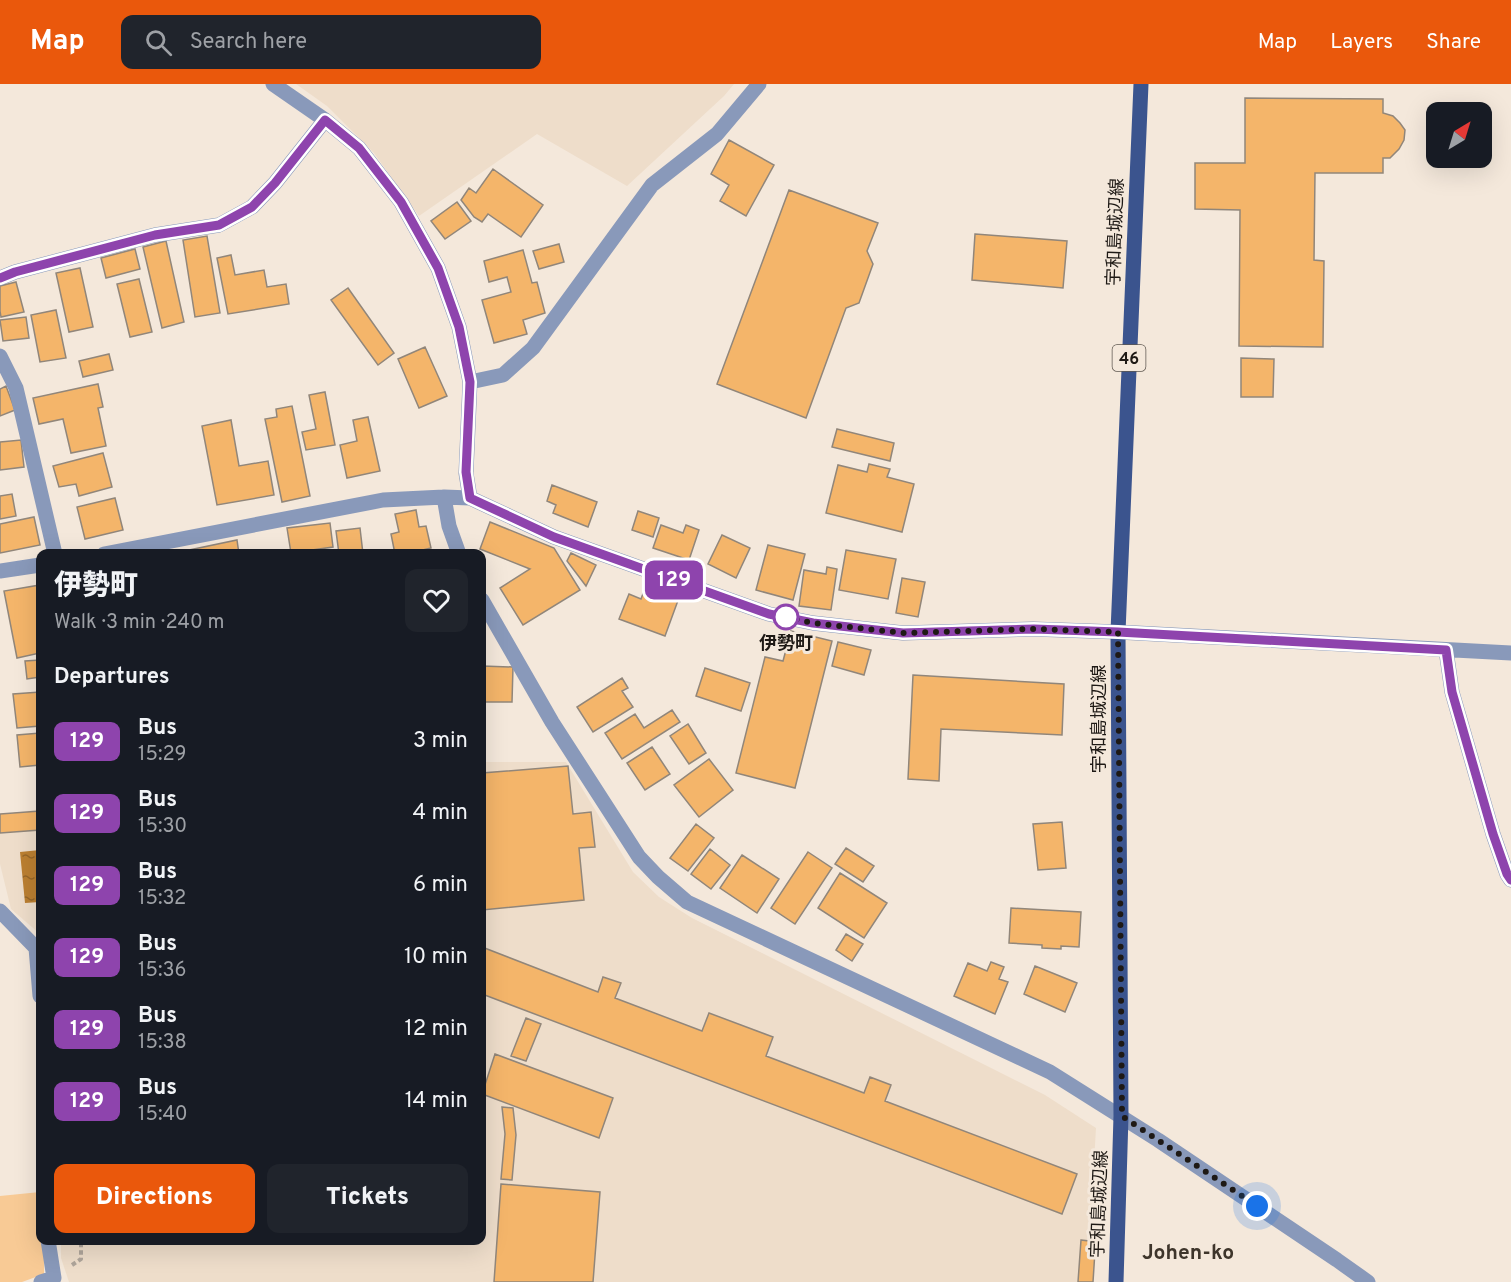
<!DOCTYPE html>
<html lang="en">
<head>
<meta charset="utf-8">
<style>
  :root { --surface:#171b24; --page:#20242c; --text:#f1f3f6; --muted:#9ea1a6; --accent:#ea580c }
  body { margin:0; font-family:Overpass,"Noto Sans JP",sans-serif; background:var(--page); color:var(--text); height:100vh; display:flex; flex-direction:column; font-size:22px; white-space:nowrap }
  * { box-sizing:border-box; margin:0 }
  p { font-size:20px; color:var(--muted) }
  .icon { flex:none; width:33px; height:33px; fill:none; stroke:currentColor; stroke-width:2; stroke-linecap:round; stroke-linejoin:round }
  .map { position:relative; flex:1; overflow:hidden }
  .drawer { position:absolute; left:36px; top:465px; width:450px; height:696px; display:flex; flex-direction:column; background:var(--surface); border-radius:12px; box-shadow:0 6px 24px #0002 }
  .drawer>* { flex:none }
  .badge { padding:0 12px; border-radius:9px; font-size:21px; line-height:39px }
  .needle { width:39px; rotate:38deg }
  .tools { position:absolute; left:1426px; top:18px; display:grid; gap:12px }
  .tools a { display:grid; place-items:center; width:66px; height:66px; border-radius:12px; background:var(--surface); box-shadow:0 6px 24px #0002; font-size:30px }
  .you { position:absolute; width:30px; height:30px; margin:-15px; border:4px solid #fff; border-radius:50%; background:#1a73e8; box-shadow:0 0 0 9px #1a73e833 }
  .map>.badge { position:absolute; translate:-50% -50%; box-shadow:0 0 0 3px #fff }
  h2 { padding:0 18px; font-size:22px; line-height:54px }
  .round { display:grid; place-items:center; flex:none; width:63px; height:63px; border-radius:12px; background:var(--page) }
  .head { display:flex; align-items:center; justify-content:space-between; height:102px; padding:0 18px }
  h1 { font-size:28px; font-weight:800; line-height:45px }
  .button { display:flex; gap:12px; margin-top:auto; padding:12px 18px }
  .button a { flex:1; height:69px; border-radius:12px; background:var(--accent); color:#fff; font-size:24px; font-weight:800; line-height:69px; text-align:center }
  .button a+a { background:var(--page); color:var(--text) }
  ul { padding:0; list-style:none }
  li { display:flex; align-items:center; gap:18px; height:72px; padding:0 18px }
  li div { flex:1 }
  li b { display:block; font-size:22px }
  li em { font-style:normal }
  li .badge { min-width:66px; font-weight:700; text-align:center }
  header { display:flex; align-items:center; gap:36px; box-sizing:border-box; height:84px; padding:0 30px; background:var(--accent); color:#fff }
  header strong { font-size:28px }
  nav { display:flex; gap:33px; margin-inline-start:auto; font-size:21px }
  .search { width:420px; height:54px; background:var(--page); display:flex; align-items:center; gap:15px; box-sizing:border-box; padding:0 21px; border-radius:12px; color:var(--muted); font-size:22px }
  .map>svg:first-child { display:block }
</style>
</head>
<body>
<header>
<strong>Map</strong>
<div class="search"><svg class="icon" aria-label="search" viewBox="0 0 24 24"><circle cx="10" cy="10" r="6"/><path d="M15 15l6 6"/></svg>Search here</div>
<nav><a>Map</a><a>Layers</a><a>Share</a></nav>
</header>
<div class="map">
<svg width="1511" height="1198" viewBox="0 0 1511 1198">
  <defs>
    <pattern id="water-ripples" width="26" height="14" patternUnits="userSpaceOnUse" patternTransform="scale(1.5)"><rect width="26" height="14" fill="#bb7f31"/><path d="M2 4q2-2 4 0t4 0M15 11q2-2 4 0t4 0" fill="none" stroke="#976728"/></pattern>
  </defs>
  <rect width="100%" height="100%" fill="#f4e8db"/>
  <path fill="#eeddca" d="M296,0H734L724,12L627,102L537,50L419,132L374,69L327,22Z
    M482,678H566L633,788L659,813L692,834L1045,1011L1096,1044L1087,1198H69L61,1174V1156H482Z
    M40,725V850L11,825L0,780V731Z"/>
  <path fill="#f8ca95" d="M40,1108V1156L44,1157V1190L22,1198H0V1112Z"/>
  <path fill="url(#water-ripples)" d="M40,766V818L25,819L20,768Z"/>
  <path fill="#f4b56a" stroke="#91867a" stroke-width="1.5" d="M1245,14L1383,15V29L1393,32L1400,39L1405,46L1404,56L1399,65L1390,74H1383V89H1315L1314,176L1324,177L1323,263L1239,262L1240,126L1195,125V79H1245Z
    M729,56L774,81L746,132L720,117L729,101L711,90Z
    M493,85L543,121L521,153L488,130L482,138L474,133L461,116L469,104L476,109Z
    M789,106L878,139L867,167L873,180L859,219L846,224L806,334L717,300Z
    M457,118L471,137L445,155L431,137Z
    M975,150L1067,157L1063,204L972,196Z
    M207,152L220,229L195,233L183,156Z
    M166,157L184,238L162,244L143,163Z
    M559,160L564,178L539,185L533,167Z
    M135,165L140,185L106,194L101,174Z
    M523,166L532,199L537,198L545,229L523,236L527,250L494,259L482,216L511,208L507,193L489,198L484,177Z
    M231,171L235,191L264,186L267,203L286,200L289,220L228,230L217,174Z
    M80,184L93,243L69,248L56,189Z
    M139,195L152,248L130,253L117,200Z
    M16,198L24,228L1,233L0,227V202Z
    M348,204L394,269L378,281L331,216Z
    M56,226L66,274L40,278L31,231Z
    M26,233L29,254L3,257L0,236Z
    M425,263L447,312L419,324L398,275Z
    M109,270L113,286L83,293L79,277Z
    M1241,274L1274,275L1273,313H1241Z
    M98,300L103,323L98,324L106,362L71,369L63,335L39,340L33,314Z
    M6,302L15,326L0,332V305Z
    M325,308L335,361L306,366L302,348L316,345L309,311Z
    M292,322L310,412L282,418L265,335L277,333L276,325Z
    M368,333L380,387L347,394L340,361L357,357L353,336Z
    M231,336L239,382L268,377L274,411L217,421L202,342Z
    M837,345L894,359L890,377L832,363Z
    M21,356L24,383L0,386V358Z
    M103,369L112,403L79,412L76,400L59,403L53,382Z
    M869,380L890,385L887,393L914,400L902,448L826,429L838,381L867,388Z
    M552,401L597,418L588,443L553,429L556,421L547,417Z
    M12,410L16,432L0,435V412Z
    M115,414L123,446L85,455L77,423Z
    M416,426L419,443L426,442L431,464L406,470H395L391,450L399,448L395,430Z
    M638,427L659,434L653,453L632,446Z
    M34,433L40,461L0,469V440Z
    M490,438L554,464L580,506L523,541L500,504L530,485L480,465Z
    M330,439L333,463L291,469L287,444Z
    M661,441L683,449L686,441L699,446L689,476L653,464Z
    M360,444L363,470H339L336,447Z
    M722,451L750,464L736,494L708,480Z
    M237,456L239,470H170Z
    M768,461L805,470L793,516L756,506Z
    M846,466L896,475L888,515L839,506Z
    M571,469L596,481L586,502L567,477Z
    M827,483L837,485L831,526L799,522L804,486L826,490Z
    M902,494L925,498L918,533L896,529Z
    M647,499L680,511L665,552L619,535L629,510L641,515Z
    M40,501V569L17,574L4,507Z
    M791,547L832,557L795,704L736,689L765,573L783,577Z
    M838,558L871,566L864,591L832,582Z
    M40,576V593L27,595L25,577Z
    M482,582L513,583L512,618H482Z
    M705,584L750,599L741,627L696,612Z
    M913,591L1064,600L1062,651L941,645L939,697L908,695Z
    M622,594L628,604L622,607L633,623L593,648L577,623Z
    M40,608V642L17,644L13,610Z
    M672,626L680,638L622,675L605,649L635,630L644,644Z
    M688,640L706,669L689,680L670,652Z
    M40,649V681L20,683L17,651Z
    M652,663L670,690L645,706L627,679Z
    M709,675L733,706L699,733L674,701Z
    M568,682L573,730L591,728L595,763L579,764L584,816L482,826V689Z
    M40,727V746L0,749V730Z
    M1062,738L1066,784L1038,786L1033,740Z
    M696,740L714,754L688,787L670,774Z
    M846,764L874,782L863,798L835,780Z
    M710,765L730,781L711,805L691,790Z
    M808,768L832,784L795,840L771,824Z
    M742,771L779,795L757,829L720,804Z
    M840,789L887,819L864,854L818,824Z
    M1011,824L1081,828L1079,863L1061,862V865L1042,864V861L1009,859Z
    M846,850L863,860L852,877L836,866Z
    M482,863L598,908L603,893L621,899L615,914L702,947L709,929L773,953L766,972L864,1009L870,993L891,1001L885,1017L1077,1090L1062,1130L482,910Z
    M991,878L1004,883L999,895L1008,898L995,930L954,912L968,879L987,887Z
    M1035,882L1077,899L1065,928L1024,910Z
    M526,934L541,940L526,977L511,972Z
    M495,970L613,1014L599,1054L482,1010Z
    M502,1023L513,1024L516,1051L512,1096L501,1095L505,1050Z
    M501,1100L600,1108L593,1198H494Z
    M1081,1156L1089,1157V1166L1095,1167L1093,1198H1078Z"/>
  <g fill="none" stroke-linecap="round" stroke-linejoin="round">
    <path stroke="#afa59b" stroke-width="4" stroke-dasharray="4.5 3" stroke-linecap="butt" d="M72,1181L81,1175V1156"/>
    <path stroke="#8999ba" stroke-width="15" d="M273,0L325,36L359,64L401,118L438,184L459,243L470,298L466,389L470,414
      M0,194L15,188L155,151L219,141L252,123L275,99L325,36
      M0,272L16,304L55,470
      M470,298L503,291L533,264L652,101L717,50L759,0
      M444,413L449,442L459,470
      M104,470L383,416L444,413L470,414L554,453L769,530L813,539L903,549L1033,545L1118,548L1511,569
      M0,487L40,481
      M482,516L552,638L639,773L658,793L687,818L1050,988L1158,1056L1337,1176L1368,1198
      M1446,566L1452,608L1493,750L1507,790L1511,796
      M0,827L36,864L40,912
      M41,1198L54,1194L48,1156"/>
    <path stroke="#3b548e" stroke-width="15" d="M1116,1198L1121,1032L1118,548L1141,0"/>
  </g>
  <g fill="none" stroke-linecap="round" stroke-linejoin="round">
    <g stroke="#fff" stroke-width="14">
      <path id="line" d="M0,194L15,188L155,151L219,141L252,123L275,99L325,36L359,64L401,118L438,184L459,243L470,298L466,388L470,414L554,453L769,530L813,539L903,549L1034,545L1118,548L1446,566L1452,608L1493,750L1507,790L1511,796"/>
    </g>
    <use href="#line" stroke="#8e44ad" stroke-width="9"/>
    <path stroke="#1e1915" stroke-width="6" stroke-dasharray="0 10.8" d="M786,533L813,539L903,549L1034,545L1118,548L1122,1032L1257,1122"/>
  </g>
  <circle fill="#fff" stroke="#8e44ad" stroke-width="3" cx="786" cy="533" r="12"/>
  <g text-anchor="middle" stroke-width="6" stroke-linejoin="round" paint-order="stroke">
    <rect fill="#f4e8db" stroke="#5e5750" stroke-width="1.5" x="1112.5" y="261" width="33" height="26" rx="4.5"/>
    <g font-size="16" font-weight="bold" fill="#1e1915">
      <text x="1129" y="280">46</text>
    </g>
    <g font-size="18" fill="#1e1915" stroke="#f4e8db">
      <text transform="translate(1115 148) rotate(-88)" y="6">宇和島城辺線</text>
      <text transform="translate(1099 635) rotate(-90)" y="6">宇和島城辺線</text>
      <text transform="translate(1099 1120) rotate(-88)" y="6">宇和島城辺線</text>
    </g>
    <g font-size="18" font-weight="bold" fill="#1e1915" stroke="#f4e8db">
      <text x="786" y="565">伊勢町</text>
    </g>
    <g font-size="21" font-weight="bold" fill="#3e352b" stroke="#f4e8db">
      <text x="1188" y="1175">Johen-ko</text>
    </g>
  </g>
</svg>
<div class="tools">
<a><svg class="needle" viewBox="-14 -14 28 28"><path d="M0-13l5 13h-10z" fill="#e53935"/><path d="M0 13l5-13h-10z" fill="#9ea1a6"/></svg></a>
</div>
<div class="you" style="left:1257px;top:1122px"></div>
<b class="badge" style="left:674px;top:496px;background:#8e44ad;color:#fff">129</b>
<section class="drawer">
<div class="head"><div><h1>伊勢町</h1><p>Walk · 3 min · 240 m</p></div><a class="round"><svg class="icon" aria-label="heart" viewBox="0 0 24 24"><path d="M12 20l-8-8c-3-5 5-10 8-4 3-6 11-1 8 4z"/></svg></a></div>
<h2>Departures</h2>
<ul>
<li><span class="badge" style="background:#8e44ad;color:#fff">129</span><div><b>Bus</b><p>15:29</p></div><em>3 min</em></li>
<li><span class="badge" style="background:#8e44ad;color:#fff">129</span><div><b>Bus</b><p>15:30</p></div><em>4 min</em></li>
<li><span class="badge" style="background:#8e44ad;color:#fff">129</span><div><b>Bus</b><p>15:32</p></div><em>6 min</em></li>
<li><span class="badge" style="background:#8e44ad;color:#fff">129</span><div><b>Bus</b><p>15:36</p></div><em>10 min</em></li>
<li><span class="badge" style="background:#8e44ad;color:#fff">129</span><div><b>Bus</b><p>15:38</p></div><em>12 min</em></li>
<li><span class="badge" style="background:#8e44ad;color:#fff">129</span><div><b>Bus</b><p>15:40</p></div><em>14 min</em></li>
</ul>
<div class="button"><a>Directions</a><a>Tickets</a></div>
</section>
</div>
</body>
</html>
